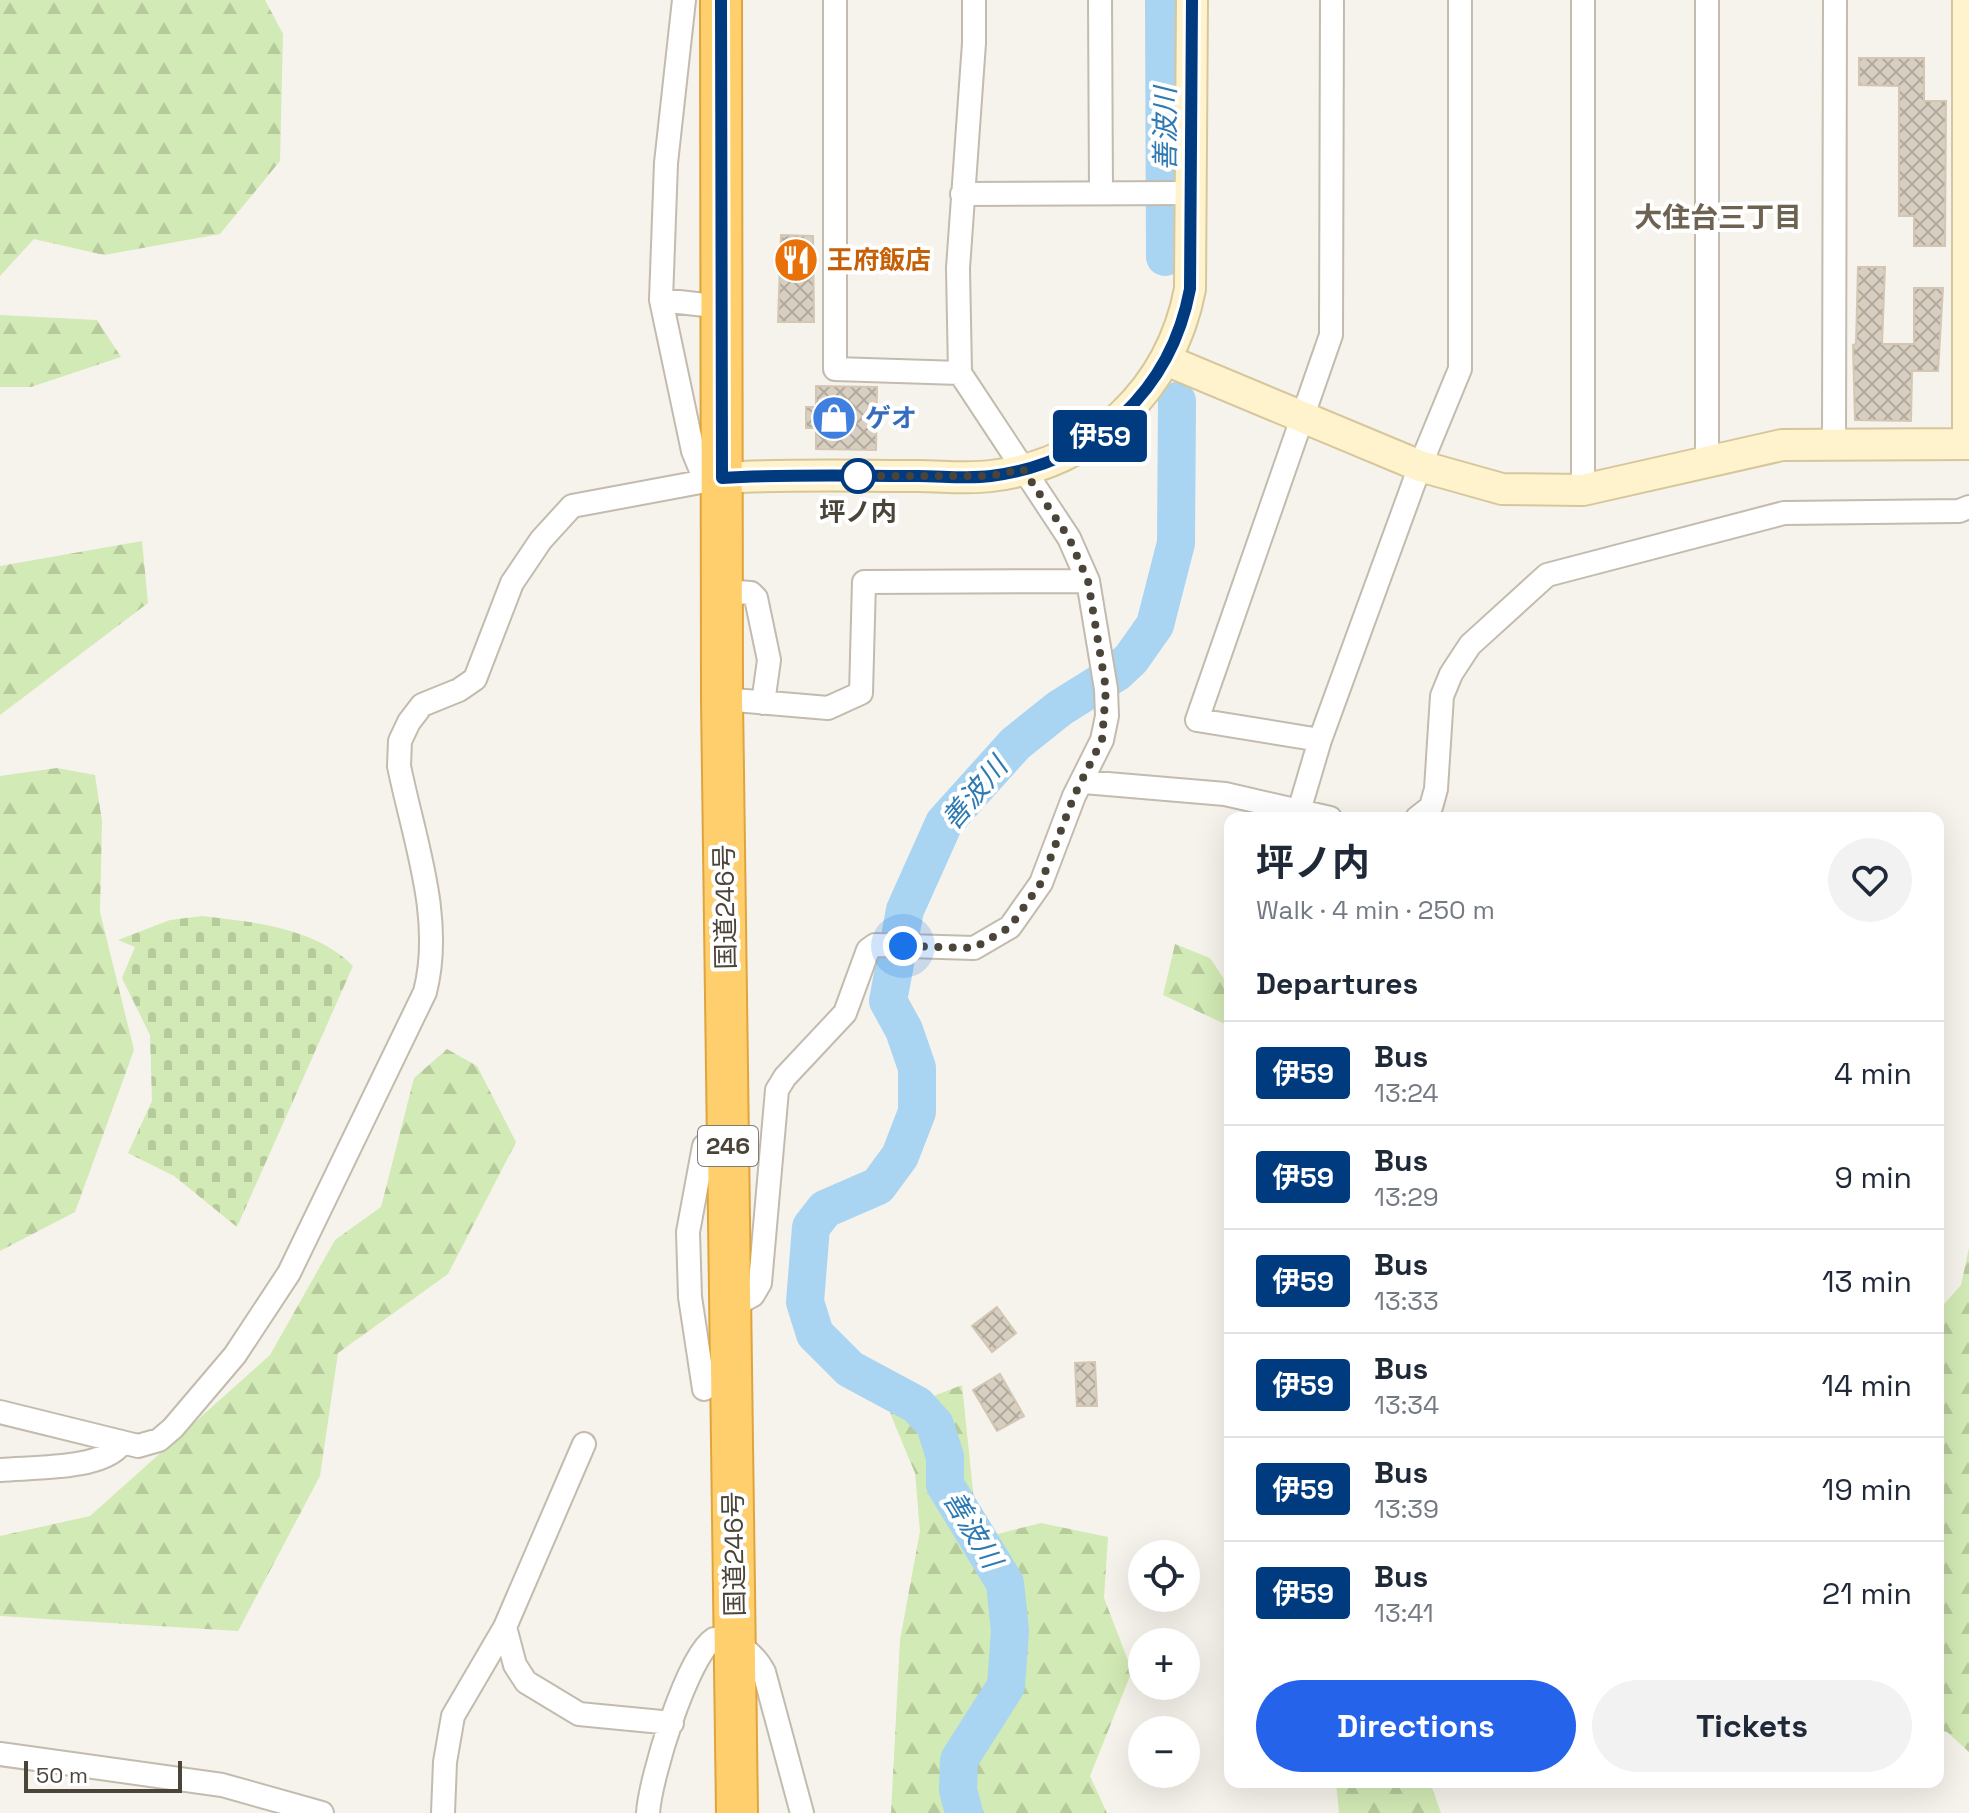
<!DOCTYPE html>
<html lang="en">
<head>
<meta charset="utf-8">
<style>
  :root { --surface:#fff; --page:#f2f2f3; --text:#1f2937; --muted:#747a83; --line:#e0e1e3; --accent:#2563eb }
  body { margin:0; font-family:"Space Grotesk","Noto Sans JP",sans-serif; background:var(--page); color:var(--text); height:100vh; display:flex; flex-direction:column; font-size:30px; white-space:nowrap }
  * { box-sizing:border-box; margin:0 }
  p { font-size:26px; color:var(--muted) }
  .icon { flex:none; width:44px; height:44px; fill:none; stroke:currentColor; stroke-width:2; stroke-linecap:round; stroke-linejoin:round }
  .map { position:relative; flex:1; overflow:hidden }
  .details { position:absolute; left:1224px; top:812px; width:720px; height:976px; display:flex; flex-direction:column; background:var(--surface); border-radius:16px; box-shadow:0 8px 32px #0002 }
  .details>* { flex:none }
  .badge { padding:0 16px; border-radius:6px; font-size:28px; line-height:52px }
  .tools { position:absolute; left:1128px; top:1540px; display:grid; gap:16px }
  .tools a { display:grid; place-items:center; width:72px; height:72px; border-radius:50%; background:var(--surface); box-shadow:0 8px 32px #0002; font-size:40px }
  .scale { position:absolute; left:24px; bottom:20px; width:158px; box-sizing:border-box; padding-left:8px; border:4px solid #4b4439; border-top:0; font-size:22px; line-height:28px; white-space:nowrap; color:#4b4439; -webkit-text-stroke:6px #fff; paint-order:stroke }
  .you { position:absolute; width:40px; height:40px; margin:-20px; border:6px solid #fff; border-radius:50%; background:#1a73e8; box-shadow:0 0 0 12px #1a73e833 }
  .map>.badge { position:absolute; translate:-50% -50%; box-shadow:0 0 0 4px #fff }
  h2 { padding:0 32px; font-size:30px; line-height:72px }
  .round { display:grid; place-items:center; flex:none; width:84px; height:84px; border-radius:42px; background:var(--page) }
  .head { display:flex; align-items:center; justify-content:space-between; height:136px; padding:0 32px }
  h1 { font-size:38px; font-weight:700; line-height:60px }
  .primary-button { display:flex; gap:16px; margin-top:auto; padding:16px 32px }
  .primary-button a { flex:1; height:92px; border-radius:48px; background:var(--accent); color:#fff; font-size:32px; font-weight:700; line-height:92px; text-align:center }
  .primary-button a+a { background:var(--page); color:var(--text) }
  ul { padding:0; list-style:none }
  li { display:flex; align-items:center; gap:24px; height:104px; padding:0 32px; border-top:2px solid var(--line) }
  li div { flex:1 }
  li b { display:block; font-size:30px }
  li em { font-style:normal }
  li .badge { min-width:88px; font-weight:700; text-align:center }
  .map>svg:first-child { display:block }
</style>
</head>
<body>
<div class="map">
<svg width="1969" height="1813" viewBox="0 0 1969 1813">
  <defs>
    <pattern id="forest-firs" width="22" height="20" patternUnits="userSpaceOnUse" patternTransform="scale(2)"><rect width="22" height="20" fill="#d2eab5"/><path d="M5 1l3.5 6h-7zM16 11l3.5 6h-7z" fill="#b6ca9c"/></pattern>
    <pattern id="cemetery-stones" width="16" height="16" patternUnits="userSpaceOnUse" patternTransform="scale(2)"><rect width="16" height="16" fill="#d2eab5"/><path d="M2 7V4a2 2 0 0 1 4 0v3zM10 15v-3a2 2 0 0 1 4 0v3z" fill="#b6ca9c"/></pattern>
    <pattern id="building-cross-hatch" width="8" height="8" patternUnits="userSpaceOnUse" patternTransform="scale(2)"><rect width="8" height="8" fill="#d8cfc1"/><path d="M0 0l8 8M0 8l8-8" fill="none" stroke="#b1aa9e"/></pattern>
  </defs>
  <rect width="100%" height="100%" fill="#f6f3ec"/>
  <path fill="url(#forest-firs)" d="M0,0H265L283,34L280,161L220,234L104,255L34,239L0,276Z
    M0,315L97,320L121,357L31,387H0Z
    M142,541L148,603L0,715V566Z
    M57,768L95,775L102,821L100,912L134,1050L75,1212L0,1251V776Z
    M1175,944L1210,958L1230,988V1104L1225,1083L1227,1025L1163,995Z
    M447,1049L477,1066L516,1142L448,1274L338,1353L320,1476L238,1631L0,1616V1536L90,1516L270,1355L335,1240L381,1207L414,1078Z
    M1969,1248V1752L1947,1732L1938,1730V1311L1961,1285Z
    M962,1385L978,1539L1041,1523L1108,1537L1104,1598L1132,1671L1090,1776L1107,1813H891L900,1640L920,1531L915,1473L890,1413Z
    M1336,1782H1430L1441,1813H1339Z"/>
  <path fill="url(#cemetery-stones)" d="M202,916C253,922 314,927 353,966L237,1227L174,1176L128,1153L152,1101L150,1035L122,978L135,947L118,940L170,920Z"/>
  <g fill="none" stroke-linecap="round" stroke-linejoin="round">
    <path stroke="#a9d4f2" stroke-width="38" d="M1164,0L1165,257
      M964,1813L958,1790L959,1760L1006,1686L1010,1631L1005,1583L945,1485V1457L935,1425L917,1405L850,1369L815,1334L805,1302L811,1227L825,1209L878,1186L900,1156L917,1112V1068L904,1030L888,1001L905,910L944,823L1015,744L1060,708L1116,673L1131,659L1155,625L1176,543L1177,401"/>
  </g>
  <path fill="url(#building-cross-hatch)" stroke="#d3c7b4" stroke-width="2" d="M1859,58H1924V101H1946L1945,246H1914V216H1899V86L1859,85Z
    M781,235L813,236L814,322H778Z
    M1858,267H1885L1882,344H1914V288H1943L1938,371H1912L1911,421L1855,420L1853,345L1856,344Z
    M816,386L877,387L876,450L816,449V428H806V407H816Z
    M997,1307L1016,1333L992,1352L972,1326Z
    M1095,1362L1097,1406H1077L1075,1363Z
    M1000,1374L1024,1416L997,1431L973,1390Z"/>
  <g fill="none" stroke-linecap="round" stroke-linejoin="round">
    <g stroke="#c2bbae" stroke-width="26">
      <path id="street" d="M684,0L666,163L661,300L693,451L700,468
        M835,0V369L960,373
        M1100,0L1101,192
        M962,194L1192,193
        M661,300L723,307
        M1834,444L1835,0
        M1707,460V0
        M1583,490V0
        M721,591L751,593L756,598L769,660L763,703
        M722,699L828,708L861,693L864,582L1088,581
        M1320,740L1197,720L1331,335L1332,0
        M1084,782L1225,794L1330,818
        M1299,811L1320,740L1420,466L1460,369V0
        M1417,818L1431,807L1436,789L1442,696L1451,674L1470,645L1547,575L1784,513L1959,511L1969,507
        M731,1307L753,1295L760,1283L777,1090L785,1077L845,1013L868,950L875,945L974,948L1010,927L1041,883L1074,796L1102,740L1107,716L1106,689L1088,581L1069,538L960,373L958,268L974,43V0
        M704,1389L690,1297L688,1232L704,1146L727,1129
        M0,1412L138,1446L159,1440L173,1428L235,1355L289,1273L425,992C444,918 414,840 399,766L400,741L409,722L422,705L459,690L475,679L512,583L541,540L572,506L722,478
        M0,1470C32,1467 102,1470 121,1444
        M505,1627L515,1665L526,1682L579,1714L672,1723
        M0,1754L222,1785L322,1813
        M443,1813L445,1762L453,1716L505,1627L584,1444
        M648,1813C650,1779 687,1656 714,1639C738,1643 752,1650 764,1672L802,1813"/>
    </g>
    <g stroke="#d6c79b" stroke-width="34">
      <path id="secondary" d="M1166,360L1420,466L1502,489L1583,490L1782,445L1968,444V0
        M722,478C787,474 853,476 918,476C942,476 967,479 991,476C1094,464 1171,389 1190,289L1192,0"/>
    </g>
    <g stroke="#e0a43c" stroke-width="44">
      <path id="highway" d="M721,0L722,699L737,1813"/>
    </g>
    <use href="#street" stroke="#fff" stroke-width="22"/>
    <use href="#secondary" stroke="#fff3cd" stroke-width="30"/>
    <use href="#highway" stroke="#ffcf6e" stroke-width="40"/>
  </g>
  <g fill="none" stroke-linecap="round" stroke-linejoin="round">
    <g stroke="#fff" stroke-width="18">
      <path id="line" d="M721,0L722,478C787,474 853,476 918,476C942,476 968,479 991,476C1094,463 1171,390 1190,289L1192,0"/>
    </g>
    <use href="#line" stroke="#003b80" stroke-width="12"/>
    <path stroke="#4b4439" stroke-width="8" stroke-dasharray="0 14.4" d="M858,476H848H991L1023,469L1069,538L1088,581L1106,689L1102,740L1074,796L1041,883L1010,927L974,948L903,946"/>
  </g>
  <defs>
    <g id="restaurant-disc" transform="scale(2.3)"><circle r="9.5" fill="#e8710a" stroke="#fff"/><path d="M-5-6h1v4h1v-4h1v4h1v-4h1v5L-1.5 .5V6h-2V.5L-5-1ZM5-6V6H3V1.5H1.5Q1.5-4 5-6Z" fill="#fff"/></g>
    <g id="shop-disc" transform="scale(2.3)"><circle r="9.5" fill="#3f7fe0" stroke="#fff"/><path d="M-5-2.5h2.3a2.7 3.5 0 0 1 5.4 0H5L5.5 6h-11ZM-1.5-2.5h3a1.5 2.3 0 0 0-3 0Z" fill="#fff"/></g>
  </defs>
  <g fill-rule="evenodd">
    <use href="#restaurant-disc" x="796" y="260"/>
    <use href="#shop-disc" x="834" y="418"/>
  </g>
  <circle fill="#fff" stroke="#003b80" stroke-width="4" cx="858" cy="476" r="16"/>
  <g text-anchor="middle" stroke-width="8" stroke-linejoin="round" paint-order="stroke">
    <rect fill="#fff" stroke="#817c74" stroke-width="2" x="698" y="1126" width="60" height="40" rx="6"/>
    <g font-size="24" font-weight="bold" fill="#4b4439">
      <text x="728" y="1154">246</text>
    </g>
    <g font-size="26" font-weight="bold" fill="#c56008" stroke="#fff" text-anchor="start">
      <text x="827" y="269">王府飯店</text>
    </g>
    <g font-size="26" font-weight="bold" fill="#366cbe" stroke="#fff" text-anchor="start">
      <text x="865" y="427">ゲオ</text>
    </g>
    <g font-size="26" font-weight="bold" fill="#4b4439" stroke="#fff">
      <text x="858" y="521">坪ノ内</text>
    </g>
    <g font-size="26" fill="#4b4439" stroke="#fff">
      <text transform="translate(725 907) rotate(-91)" y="9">国道246号</text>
      <text transform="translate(734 1554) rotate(-91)" y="9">国道246号</text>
    </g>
    <g font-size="28" font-style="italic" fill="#2e7ab2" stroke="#fff">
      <text transform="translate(1165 129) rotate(-90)" y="10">善波川</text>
      <text transform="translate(974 793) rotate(-50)" y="10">善波川</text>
      <text transform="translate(973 1529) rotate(59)" y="10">善波川</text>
    </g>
    <g font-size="28" font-weight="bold" fill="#6e6250" stroke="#fff">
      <text x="1718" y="227">大住台三丁目</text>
    </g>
  </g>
</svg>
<div class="tools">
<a><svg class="icon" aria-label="locate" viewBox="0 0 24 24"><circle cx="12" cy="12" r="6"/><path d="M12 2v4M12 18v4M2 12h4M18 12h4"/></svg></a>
<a>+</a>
<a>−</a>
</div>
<div class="scale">50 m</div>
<div class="you" style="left:903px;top:946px"></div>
<b class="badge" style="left:1100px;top:436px;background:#003b80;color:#fff">伊59</b>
<section class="details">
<div class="head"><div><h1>坪ノ内</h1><p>Walk · 4 min · 250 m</p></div><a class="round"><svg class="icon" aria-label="heart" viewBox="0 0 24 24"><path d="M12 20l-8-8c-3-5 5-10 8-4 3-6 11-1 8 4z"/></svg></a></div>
<h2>Departures</h2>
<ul>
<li><span class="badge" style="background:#003b80;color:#fff">伊59</span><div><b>Bus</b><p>13:24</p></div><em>4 min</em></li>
<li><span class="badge" style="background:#003b80;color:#fff">伊59</span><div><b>Bus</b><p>13:29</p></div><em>9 min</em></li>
<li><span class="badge" style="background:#003b80;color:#fff">伊59</span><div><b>Bus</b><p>13:33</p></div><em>13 min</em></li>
<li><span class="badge" style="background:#003b80;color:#fff">伊59</span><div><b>Bus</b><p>13:34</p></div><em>14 min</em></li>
<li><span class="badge" style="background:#003b80;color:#fff">伊59</span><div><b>Bus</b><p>13:39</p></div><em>19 min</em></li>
<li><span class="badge" style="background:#003b80;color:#fff">伊59</span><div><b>Bus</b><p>13:41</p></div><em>21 min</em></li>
</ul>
<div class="primary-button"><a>Directions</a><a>Tickets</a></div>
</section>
</div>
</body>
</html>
